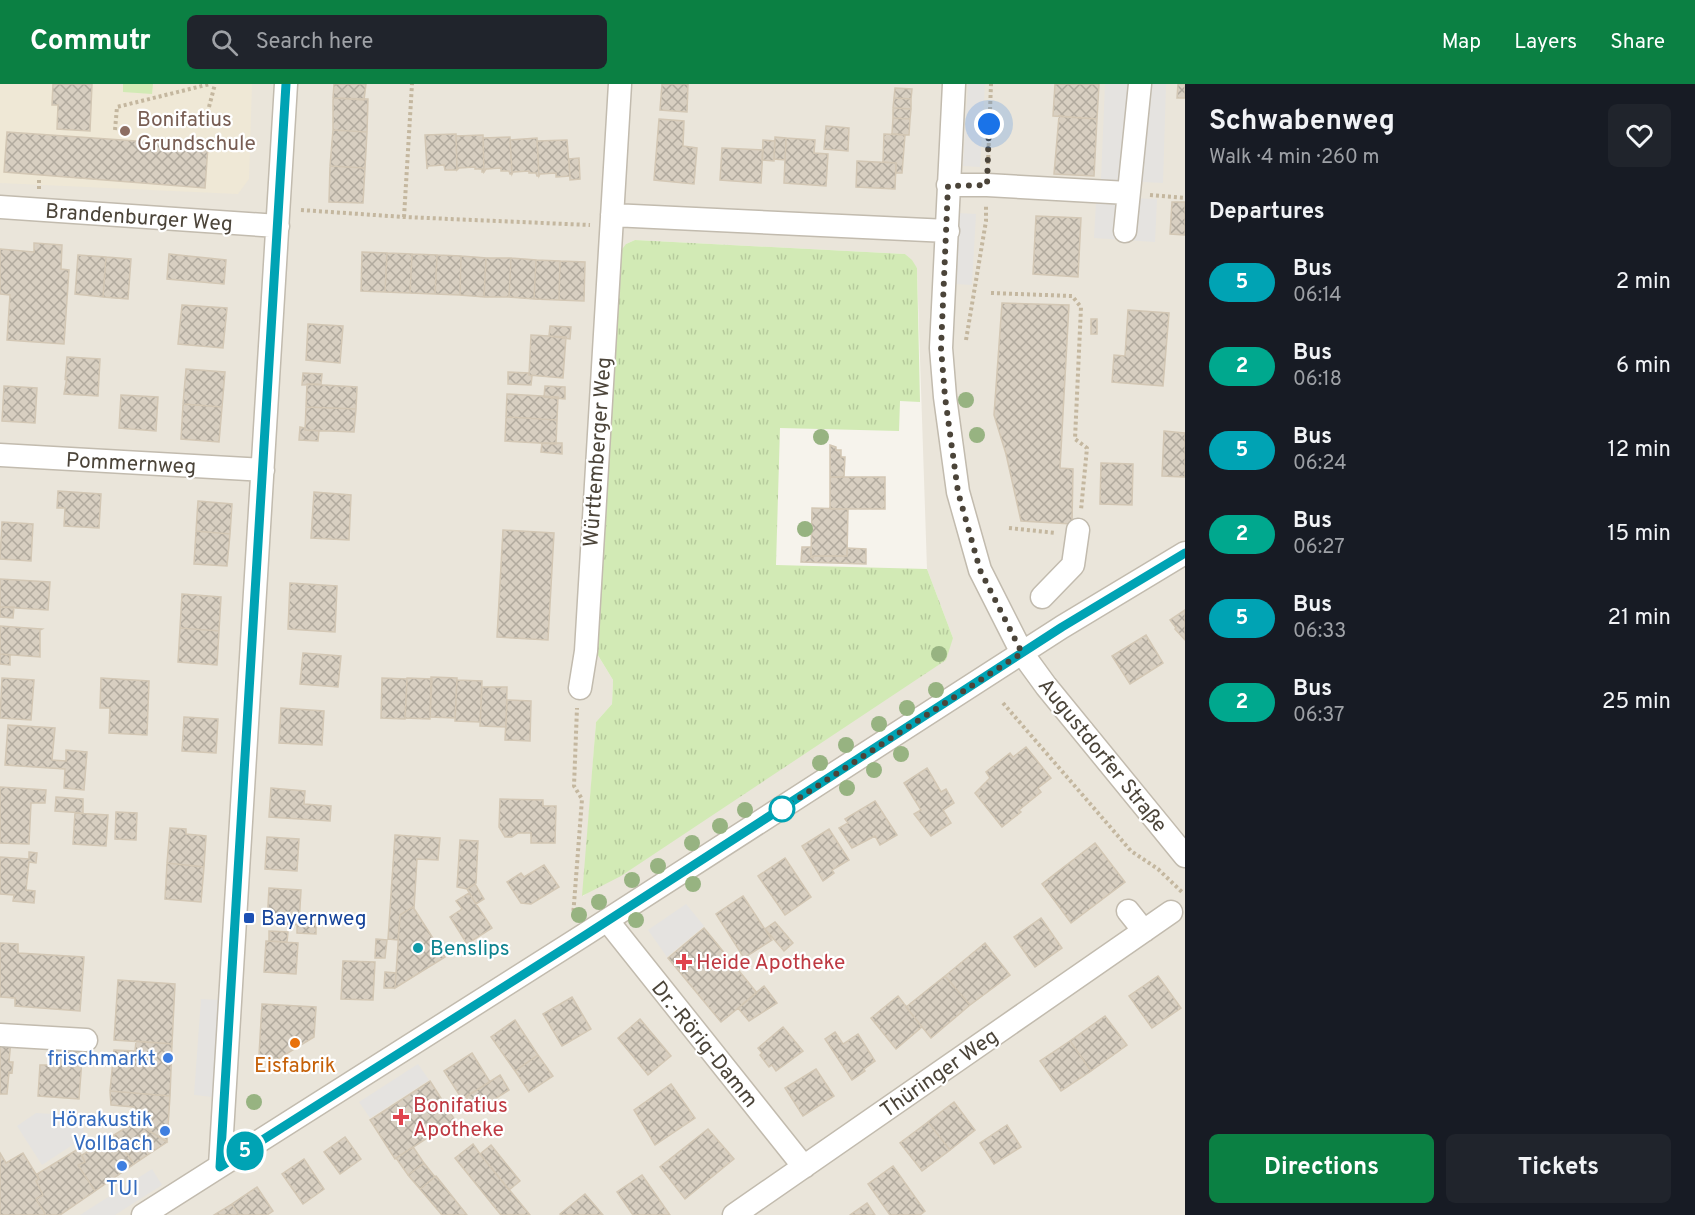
<!DOCTYPE html>
<html lang="en">
<head>
<meta charset="utf-8">
<style>
  :root { --surface:#171b24; --page:#20242c; --text:#f1f3f6; --muted:#9ea1a6; --accent:#0b8043 }
  body { margin:0; font-family:Overpass,sans-serif; background:var(--page); color:var(--text); height:100vh; display:flex; flex-direction:column; font-size:22px; white-space:nowrap }
  * { box-sizing:border-box; margin:0 }
  p { font-size:20px; color:var(--muted) }
  .icon { flex:none; width:33px; height:33px; fill:none; stroke:currentColor; stroke-width:2; stroke-linecap:round; stroke-linejoin:round }
  .map { position:relative; flex:1; overflow:hidden }
  .side { display:flex; flex-direction:column; background:var(--surface); width:510px }
  .side>* { flex:none }
  .badge { padding:0 12px; border-radius:20px; font-size:21px; line-height:39px }
  .you { position:absolute; width:30px; height:30px; margin:-15px; border:4px solid #fff; border-radius:50%; background:#1a73e8; box-shadow:0 0 0 9px #1a73e833 }
  .map>.badge { position:absolute; translate:-50% -50%; box-shadow:0 0 0 3px #fff }
  h2 { padding:0 24px; font-size:22px; line-height:54px }
  .round { display:grid; place-items:center; flex:none; width:63px; height:63px; border-radius:9px; background:var(--page) }
  .overview { display:flex; align-items:center; justify-content:space-between; height:102px; padding:0 24px }
  h1 { font-size:28px; font-weight:700; line-height:45px }
  .button { display:flex; gap:12px; margin-top:auto; padding:12px 24px }
  .button a { flex:1; height:69px; border-radius:9px; background:var(--accent); color:#fff; font-size:24px; font-weight:700; line-height:69px; text-align:center }
  .button a+a { background:var(--page); color:var(--text) }
  ul { padding:0; list-style:none }
  li { display:flex; align-items:center; gap:18px; height:84px; padding:0 24px }
  li div { flex:1 }
  li b { display:block; font-size:22px }
  li em { font-style:normal }
  li .badge { min-width:66px; font-weight:700; text-align:center }
  header { display:flex; align-items:center; gap:36px; box-sizing:border-box; height:84px; padding:0 30px; background:var(--accent); color:#fff }
  header strong { font-size:28px }
  nav { display:flex; gap:33px; margin-inline-start:auto; font-size:21px }
  .search { width:420px; height:54px; background:var(--page); display:flex; align-items:center; gap:15px; box-sizing:border-box; padding:0 21px; border-radius:9px; color:var(--muted); font-size:22px }
  main { display:flex; flex:1; min-height:0 }
  .map>svg:first-child { display:block }
</style>
</head>
<body>
<header>
<strong>Commutr</strong>
<div class="search"><svg class="icon" aria-label="search" viewBox="0 0 24 24"><circle cx="10" cy="10" r="6"/><path d="M15 15l6 6"/></svg>Search here</div>
<nav><a>Map</a><a>Layers</a><a>Share</a></nav>
</header>
<main>
<div class="map">
<svg width="1185" height="1131" viewBox="0 0 1185 1131">
  <defs>
    <pattern id="grass-tufts" width="24" height="20" patternUnits="userSpaceOnUse" patternTransform="scale(1.5)"><rect width="24" height="20" fill="#d2eab5"/><path d="M3 7l-1-3M5 7V3M7 7l1-3M15 17l-1-3M17 17v-4M19 17l1-3" fill="none" stroke="#b6ca9c"/></pattern>
    <pattern id="building-cross-hatch" width="8" height="8" patternUnits="userSpaceOnUse" patternTransform="scale(1.5)"><rect width="8" height="8" fill="#d8cfc1"/><path d="M0 0l8 8M0 8l8-8" fill="none" stroke="#b1aa9e"/></pattern>
  </defs>
  <rect width="100%" height="100%" fill="#f6f3ec"/>
  <path fill="#eae5da" fill-rule="evenodd" d="M0,0H1185V1131H0ZM635,156L905,170L917,184L927,485L953,554L583,812L596,638L612,620L613,596L596,568L626,160Z"/>
  <path fill="#efe8d6" d="M0,0H252L249,95L238,110L0,99Z"/>
  <path fill="url(#grass-tufts)" d="M635,156L905,170L912,176L917,184L920,318L900,317L899,347L780,344L776,481L927,485L953,554L946,576L621,792L582,812L596,638L612,620L613,596L596,568L620,168L626,160Z"/>
  <path fill="#d2eab5" d="M123,0H153L152,10L123,8Z"/>
  <path fill="#e5e3e0" d="M968,0H985L980,83L963,82Z
    M1105,0H1166L1163,99L1101,96Z
    M1127,114L1157,115L1155,158L1094,154L1096,118Z
    M958,129L976,130L972,201L955,200Z
    M686,820L704,842L667,873L648,846Z
    M201,915L220,916L213,1013L194,1011Z
    M418,980L429,996L370,1034L359,1018Z
    M36,1029L85,1032L83,1054L42,1081L17,1042Z
    M152,1085L162,1101L115,1131H80Z"/>
  <path fill="url(#building-cross-hatch)" stroke="#d3c7b4" stroke-width="1.5" d="M53,0H92L90,47L57,45L58,21H52Z
    M334,0H366L364,16L333,14Z
    M662,0H688L687,28L660,26Z
    M1055,0H1099L1097,35L1053,32Z
    M1178,0H1185V14H1177Z
    M895,4L912,5L911,15L894,14Z
    M333,14L368,15L367,48L333,46Z
    M894,14L911,15V25L893,24Z
    M893,24L911,25L910,35L893,34Z
    M1059,32L1097,35L1094,92L1054,90Z
    M893,34L910,35L909,51L892,50Z
    M659,35L684,37L683,62L697,64L694,100L654,96Z
    M826,42L849,44L848,67L824,65Z
    M333,46L367,48L365,84L330,82Z
    M7,48L208,62L205,104L4,88Z
    M456,50L457,86H445L444,81L428,82L427,85L425,51Z
    M884,50L905,51L902,89H896V79L883,78Z
    M483,51L484,88H482V85H475V83L459,84L457,86L456,52Z
    M510,53L512,90H510L509,87H501V84L486,85L484,88L483,54Z
    M775,53L786,54L785,76L774,75Z
    M537,54L539,92H537L536,89H529V87L513,88L512,90L510,56Z
    M786,54L815,56L814,69L828,70L826,102L784,99Z
    M567,56L570,92L556,93V89L540,90L539,92L537,57Z
    M763,56L775,57L774,77L762,76Z
    M722,64L763,66L761,99L720,96Z
    M579,74L580,95L570,96L569,75Z
    M857,77L896,79L895,105L856,103Z
    M330,82L365,84L363,119L329,118Z
    M1172,118H1185V151L1170,150Z
    M1036,132L1081,134L1078,193L1033,190Z
    M34,159L62,161L61,185L69,186L64,260L7,256L10,211L0,210V165L34,168Z
    M362,168L387,169L385,208L361,207Z
    M387,169L412,170L410,209L385,208Z
    M169,170L226,176L224,200L167,195Z
    M412,170L437,171L435,210L410,209Z
    M78,171L106,173L103,213L75,210Z
    M437,171L461,172L460,211L435,210Z
    M461,172L486,174L484,213L460,211Z
    M106,173L131,175L128,215L103,213Z
    M486,174H511L509,213H484Z
    M511,174L536,176L534,215L509,213Z
    M536,176L560,177L559,216L534,215Z
    M560,177L585,178L584,217L559,216Z
    M1002,219L1069,221L1060,384L1073,385L1072,440L1021,437L1006,370L994,331Z
    M182,221L227,224L223,264L178,260Z
    M1128,226L1169,229L1163,302L1112,298L1114,271L1125,272Z
    M1091,235H1097V250H1091Z
    M308,240L343,242L340,279L306,276Z
    M550,242L571,243L570,255L549,252Z
    M531,251L566,253L563,294L529,291Z
    M67,273L100,275L98,312L64,310L67,293L65,296Z
    M186,285L225,288L222,323L183,320Z
    M508,288L529,289V291L532,292L531,301L508,300Z
    M303,289L322,290L321,300L302,301Z
    M307,300L357,303L356,325L306,323Z
    M4,302L37,304L35,339L2,337Z
    M545,302L565,303V315L544,313Z
    M507,310L558,313L557,336L506,333Z
    M121,311L158,313L156,347L119,344Z
    M183,320L222,323L219,358L181,355Z
    M306,323L356,325L354,348L305,346Z
    M506,333L557,336L556,360L505,357Z
    M300,343L305,344V346L319,347L318,357L299,356Z
    M1164,347L1185,349V393L1162,392Z
    M542,359H562V370L541,368Z
    M830,361L836,363V366H841V373H845L844,393H830Z
    M1101,379L1133,380L1132,421L1100,420Z
    M830,393H885V425H830Z
    M58,407L101,410L99,444L64,442L65,424H57Z
    M314,408L351,411L349,456L311,454Z
    M198,417L232,420L230,450L196,447Z
    M812,424L848,425L847,472H813L811,473Z
    M2,438L33,440L31,477L0,475Z
    M503,446L554,449L548,556L497,553Z
    M196,447L230,450L227,482L194,480Z
    M802,463H811V473L813,474V472H847V464L866,465V480L801,478Z
    M0,495L50,498L48,526L0,523Z
    M290,499L337,502L335,548L288,545Z
    M182,510L221,513L219,547L180,544Z
    M0,523H14L13,534L0,533Z
    M1185,526V556L1175,545L1176,544L1170,536Z
    M0,542L42,545L40,546V573L0,570Z
    M180,544L219,547L217,581L178,578Z
    M1146,551L1163,579L1130,600L1112,572Z
    M303,569L341,572L338,603L300,600Z
    M0,570L10,571V581L0,580Z
    M431,593L457,594L455,634L430,633Z
    M2,594L34,596L31,636L0,634Z
    M101,594L149,597L147,651L109,649L110,624H100Z
    M382,594L407,595L405,635L381,634Z
    M407,594L432,595L430,635L405,634Z
    M457,596L482,597L480,638L455,637Z
    M482,603H507L506,643L480,642Z
    M507,616L531,617L530,657L505,656Z
    M281,624L324,627L322,661L279,659Z
    M184,633L218,635L216,669L182,667Z
    M8,641L55,644L52,676L66,677V666L87,668L84,706L64,704L65,685L5,681Z
    M1026,663L1051,694L1038,704L1041,708L1019,726L1021,728L1002,743L975,709L990,694L986,688L1010,669L1013,673Z
    M927,684L941,708L946,705L954,719L943,726L951,739L931,752L914,730L921,726L904,699Z
    M0,703L46,706L45,719H31L29,760L0,759Z
    M271,704L305,707L304,720L331,722L330,737L269,733Z
    M56,713L83,715V729L55,727Z
    M500,715L543,716V722H556L555,759H531V749H518L512,753H505L499,743Z
    M875,717L897,751L880,761L875,752L852,764L839,744L848,739L845,735Z
    M116,728L137,729L136,756L115,755Z
    M75,729L108,731L106,762L73,760Z
    M170,744L186,745V750L206,752L204,783L167,779Z
    M829,745L849,776L832,786L834,789L823,797L802,762Z
    M395,751L440,754L438,776L417,775L414,825L413,823L400,831L398,856L388,855Z
    M267,753L299,755L297,787L265,785Z
    M460,756L478,757L476,799L467,805L457,803Z
    M1095,759L1125,798L1071,839L1042,800Z
    M29,768L37,769L36,779L29,778L26,806L35,807L34,819L13,817L14,811L0,810V773L29,775Z
    M785,774L811,813L785,831L758,792Z
    M167,779L204,783L201,818L165,815Z
    M544,781L559,803L531,820L521,819L507,798L521,789L524,793Z
    M475,800L484,815L476,820L467,805Z
    M269,804L301,806L299,841L267,839Z
    M469,809L492,844L467,860L450,833L462,825L456,817Z
    M743,812L772,856L744,874L716,830Z
    M413,823L445,873L395,904L400,831Z
    M1041,834L1062,864L1035,883L1014,853Z
    M775,838L793,859L784,867L765,845Z
    M299,839L316,840V850L297,849V841Z
    M704,844L757,909L721,938L668,874Z
    M269,847L288,848L287,858L269,857Z
    M376,855L387,856L385,874H375Z
    M266,857L298,859L296,890L264,888Z
    M0,859L18,860V869L84,873L80,927L15,922V914L0,913Z
    M985,859L1010,891L970,921L945,892Z
    M343,877L375,878L373,916L341,915Z
    M385,888L396,889L395,904H384Z
    M945,892L970,921L931,954L906,923Z
    M1158,892L1181,924L1152,944L1129,912Z
    M118,896L175,900L172,960L114,956Z
    M764,902L777,919L749,937L738,924Z
    M898,912L922,943L896,965L871,934Z
    M572,913L591,945L562,962L543,930Z
    M262,920L316,923L314,953L278,975L259,971Z
    M1105,932L1127,961L1091,987L1070,957Z
    M640,935L671,972L648,991L618,954Z
    M515,936L538,971L515,987L491,953Z
    M783,943L803,967L776,987L772,981L769,983L760,971L762,969L758,964Z
    M835,948L843,960L858,950L875,977L864,985L865,987L852,996L825,955Z
    M0,955L11,956L9,978H13L12,989L9,988L7,1010H0Z
    M136,957L172,960L170,1012L110,1007L114,966L135,967Z
    M1070,957L1091,987L1061,1007L1040,977Z
    M50,960L83,962L79,1015L38,1012L40,981H49Z
    M472,969L490,998L462,1015L444,987Z
    M538,971L553,992L529,1008L515,987Z
    M816,985L834,1012L803,1032L785,1004Z
    M500,991L509,1006L476,1027L466,1013Z
    M430,997L455,1036L395,1075L370,1036Z
    M671,1000L695,1034L655,1061L634,1026Z
    M110,1007L170,1012L167,1058L135,1038L134,1023L111,1021Z
    M954,1018L975,1046L950,1066L928,1038Z
    M135,1038L167,1058L134,1080L114,1051Z
    M928,1038L950,1066L922,1087L900,1059Z
    M1007,1041L1021,1063L994,1080L980,1059Z
    M708,1045L734,1075L685,1115L660,1083Z
    M114,1051L134,1080L95,1107L78,1081L85,1078L82,1071Z
    M345,1053L361,1075L340,1090L324,1068Z
    M473,1060L480,1070L530,1131H501L455,1074Z
    M491,1061L520,1097L509,1106L480,1070Z
    M413,1063L424,1079L408,1091L396,1074Z
    M78,1065L85,1078L78,1081L95,1107L60,1131H46L36,1115L43,1111L36,1097L39,1095L37,1090Z
    M0,1069L6,1079L23,1069L39,1095L36,1097L43,1111L36,1115L46,1131H0Z
    M304,1075L324,1105L303,1120L282,1090Z
    M424,1079L435,1093L420,1105L408,1091Z
    M893,1082L925,1127L920,1131H890L868,1100Z
    M642,1091L670,1131H633L617,1108Z
    M436,1092L467,1131H442L420,1105Z
    M257,1103L273,1127L267,1131H239L232,1120Z
    M585,1110L603,1131H561L560,1130Z
    M867,1119L875,1131H850Z
    M232,1120L239,1131H214Z"/>
  <g fill="none" stroke-linecap="round" stroke-linejoin="round">
    <g stroke="#c2bbae" stroke-width="25">
      <path id="minor" d="M954,0L941,264L945,313L958,408L980,486L1022,569L1046,602L1185,772
        M948,101H987L1128,109
        M0,123L278,142
        M612,131L948,147
        M1125,147L1140,0
        M0,371L263,386
        M1042,513L1073,481L1078,446
        M580,604L586,567L620,0
        M1128,827L1144,847
        M607,836L804,1083
        M0,951L86,956
        M220,1082L286,0
        M143,1131L584,851L1062,543L1185,469
        M734,1131L1171,828"/>
    </g>
    <path stroke="#c4b79f" stroke-width="4" stroke-dasharray="3 3" stroke-linecap="butt" d="M209,23L215,0
      M115,46L117,23L210,0
      M988,80L991,0
      M39,105V94
      M1150,111L1185,114
      M301,126L404,133L590,141
      M404,133L412,0
      M991,209L1072,212L1081,223L1075,355L1087,364L1081,426
      M966,256L986,137V121
      M1009,444L1056,449
      M1003,619L1131,767L1158,785L1183,809
      M573,833L582,715L574,702L577,624"/>
    <use href="#minor" stroke="#fff" stroke-width="22"/>
  </g>
  <g fill="#97b381">
    <circle cx="966" cy="316" r="8"/>
    <circle cx="977" cy="351" r="8"/>
    <circle cx="821" cy="353" r="8"/>
    <circle cx="805" cy="445" r="8"/>
    <circle cx="939" cy="570" r="8"/>
    <circle cx="936" cy="606" r="8"/>
    <circle cx="907" cy="624" r="8"/>
    <circle cx="879" cy="640" r="8"/>
    <circle cx="846" cy="661" r="8"/>
    <circle cx="901" cy="670" r="8"/>
    <circle cx="820" cy="679" r="8"/>
    <circle cx="874" cy="686" r="8"/>
    <circle cx="847" cy="704" r="8"/>
    <circle cx="745" cy="726" r="8"/>
    <circle cx="720" cy="742" r="8"/>
    <circle cx="692" cy="759" r="8"/>
    <circle cx="658" cy="782" r="8"/>
    <circle cx="632" cy="796" r="8"/>
    <circle cx="693" cy="800" r="8"/>
    <circle cx="599" cy="818" r="8"/>
    <circle cx="579" cy="831" r="8"/>
    <circle cx="636" cy="836" r="8"/>
    <circle cx="254" cy="1018" r="8"/>
  </g>
  <g fill="none" stroke-linecap="round" stroke-linejoin="round">
    <g stroke="#fff" stroke-width="14">
      <path id="line" d="M286,0L220,1083L584,852L1062,543L1185,469"/>
    </g>
    <use href="#line" stroke="#00a3b4" stroke-width="9"/>
    <path stroke="#4b4439" stroke-width="6" stroke-dasharray="0 10.8" d="M782,725L1022,569L980,486L958,408L945,313L941,264L948,102L987,101L989,40"/>
  </g>
  <circle fill="#8d6e63" stroke="#fff" stroke-width="2" cx="125" cy="47" r="6"/>
  <circle fill="#fff" stroke="#00a3b4" stroke-width="3" cx="782" cy="725" r="12"/>
  <rect fill="#1a4fb4" stroke="#fff" stroke-width="2" x="243" y="828" width="12" height="12" rx="3"/>
  <circle fill="#0f9aa8" stroke="#fff" stroke-width="2" cx="418" cy="864" r="6"/>
  <g fill="#e0444e" stroke="#fff" stroke-width="2">
    <path d="M681 869h6v6h6v6h-6v6h-6v-6h-6v-6h6z"/>
    <path d="M398 1024h6v6h6v6h-6v6h-6v-6h-6v-6h6z"/>
  </g>
  <circle fill="#e8710a" stroke="#fff" stroke-width="2" cx="295" cy="959" r="6"/>
  <g fill="#3f7fe0" stroke="#fff" stroke-width="2">
    <circle cx="168" cy="974" r="6"/>
    <circle cx="165" cy="1047" r="6"/>
    <circle cx="122" cy="1082" r="6"/>
  </g>
  <g text-anchor="middle" stroke-width="4.5" stroke-linejoin="round" paint-order="stroke">
    <g font-size="21" fill="#785e54" stroke="#fff" text-anchor="start">
      <text x="137" y="42">Bonifatius<tspan x="137" dy="24">Grundschule</tspan></text>
    </g>
    <g font-size="21" fill="#4b4439" stroke="#fff">
      <text transform="translate(139 133) rotate(4)" y="7">Brandenburger Weg</text>
      <text transform="translate(597 368) rotate(-86)" y="7">Württemberger Weg</text>
      <text transform="translate(131 379) rotate(3)" y="7">Pommernweg</text>
      <text transform="translate(1103 671) rotate(51)" y="7">Augustdorfer Straße</text>
      <text transform="translate(705 960) rotate(51)" y="7">Dr.-Rörig-Damm</text>
      <text transform="translate(939 989) rotate(-35)" y="7">Thüringer Weg</text>
    </g>
    <g font-size="21" fill="#164399" stroke="#fff" text-anchor="start">
      <text x="261" y="841">Bayernweg</text>
    </g>
    <g font-size="21" fill="#0d838f" stroke="#fff" text-anchor="start">
      <text x="430" y="871">Benslips</text>
    </g>
    <g font-size="21" fill="#be3a42" stroke="#fff" text-anchor="start">
      <text x="696" y="885">Heide Apotheke</text>
      <text x="413" y="1028">Bonifatius<tspan x="413" dy="24">Apotheke</tspan></text>
    </g>
    <g font-size="21" fill="#366cbe" stroke="#fff" text-anchor="end">
      <text x="156" y="981">frischmarkt</text>
      <text x="153" y="1042">Hörakustik<tspan x="153" dy="24">Vollbach</tspan></text>
      <text x="122" y="1111" text-anchor="middle">TUI</text>
    </g>
    <g font-size="21" fill="#c56008" stroke="#fff">
      <text x="295" y="988">Eisfabrik</text>
    </g>
  </g>
</svg>
<div class="you" style="left:989px;top:40px"></div>
<b class="badge" style="left:245px;top:1067px;background:#00a3b4;color:#fff">5</b>
</div>
<section class="side">
<div class="overview"><div><h1>Schwabenweg</h1><p>Walk · 4 min · 260 m</p></div><a class="round"><svg class="icon" aria-label="heart" viewBox="0 0 24 24"><path d="M12 20l-8-8c-3-5 5-10 8-4 3-6 11-1 8 4z"/></svg></a></div>
<h2>Departures</h2>
<ul>
<li><span class="badge" style="background:#00a3b4;color:#fff">5</span><div><b>Bus</b><p>06:14</p></div><em>2 min</em></li>
<li><span class="badge" style="background:#00a88e;color:#fff">2</span><div><b>Bus</b><p>06:18</p></div><em>6 min</em></li>
<li><span class="badge" style="background:#00a3b4;color:#fff">5</span><div><b>Bus</b><p>06:24</p></div><em>12 min</em></li>
<li><span class="badge" style="background:#00a88e;color:#fff">2</span><div><b>Bus</b><p>06:27</p></div><em>15 min</em></li>
<li><span class="badge" style="background:#00a3b4;color:#fff">5</span><div><b>Bus</b><p>06:33</p></div><em>21 min</em></li>
<li><span class="badge" style="background:#00a88e;color:#fff">2</span><div><b>Bus</b><p>06:37</p></div><em>25 min</em></li>
</ul>
<div class="button"><a>Directions</a><a>Tickets</a></div>
</section>
</main>
</body>
</html>
